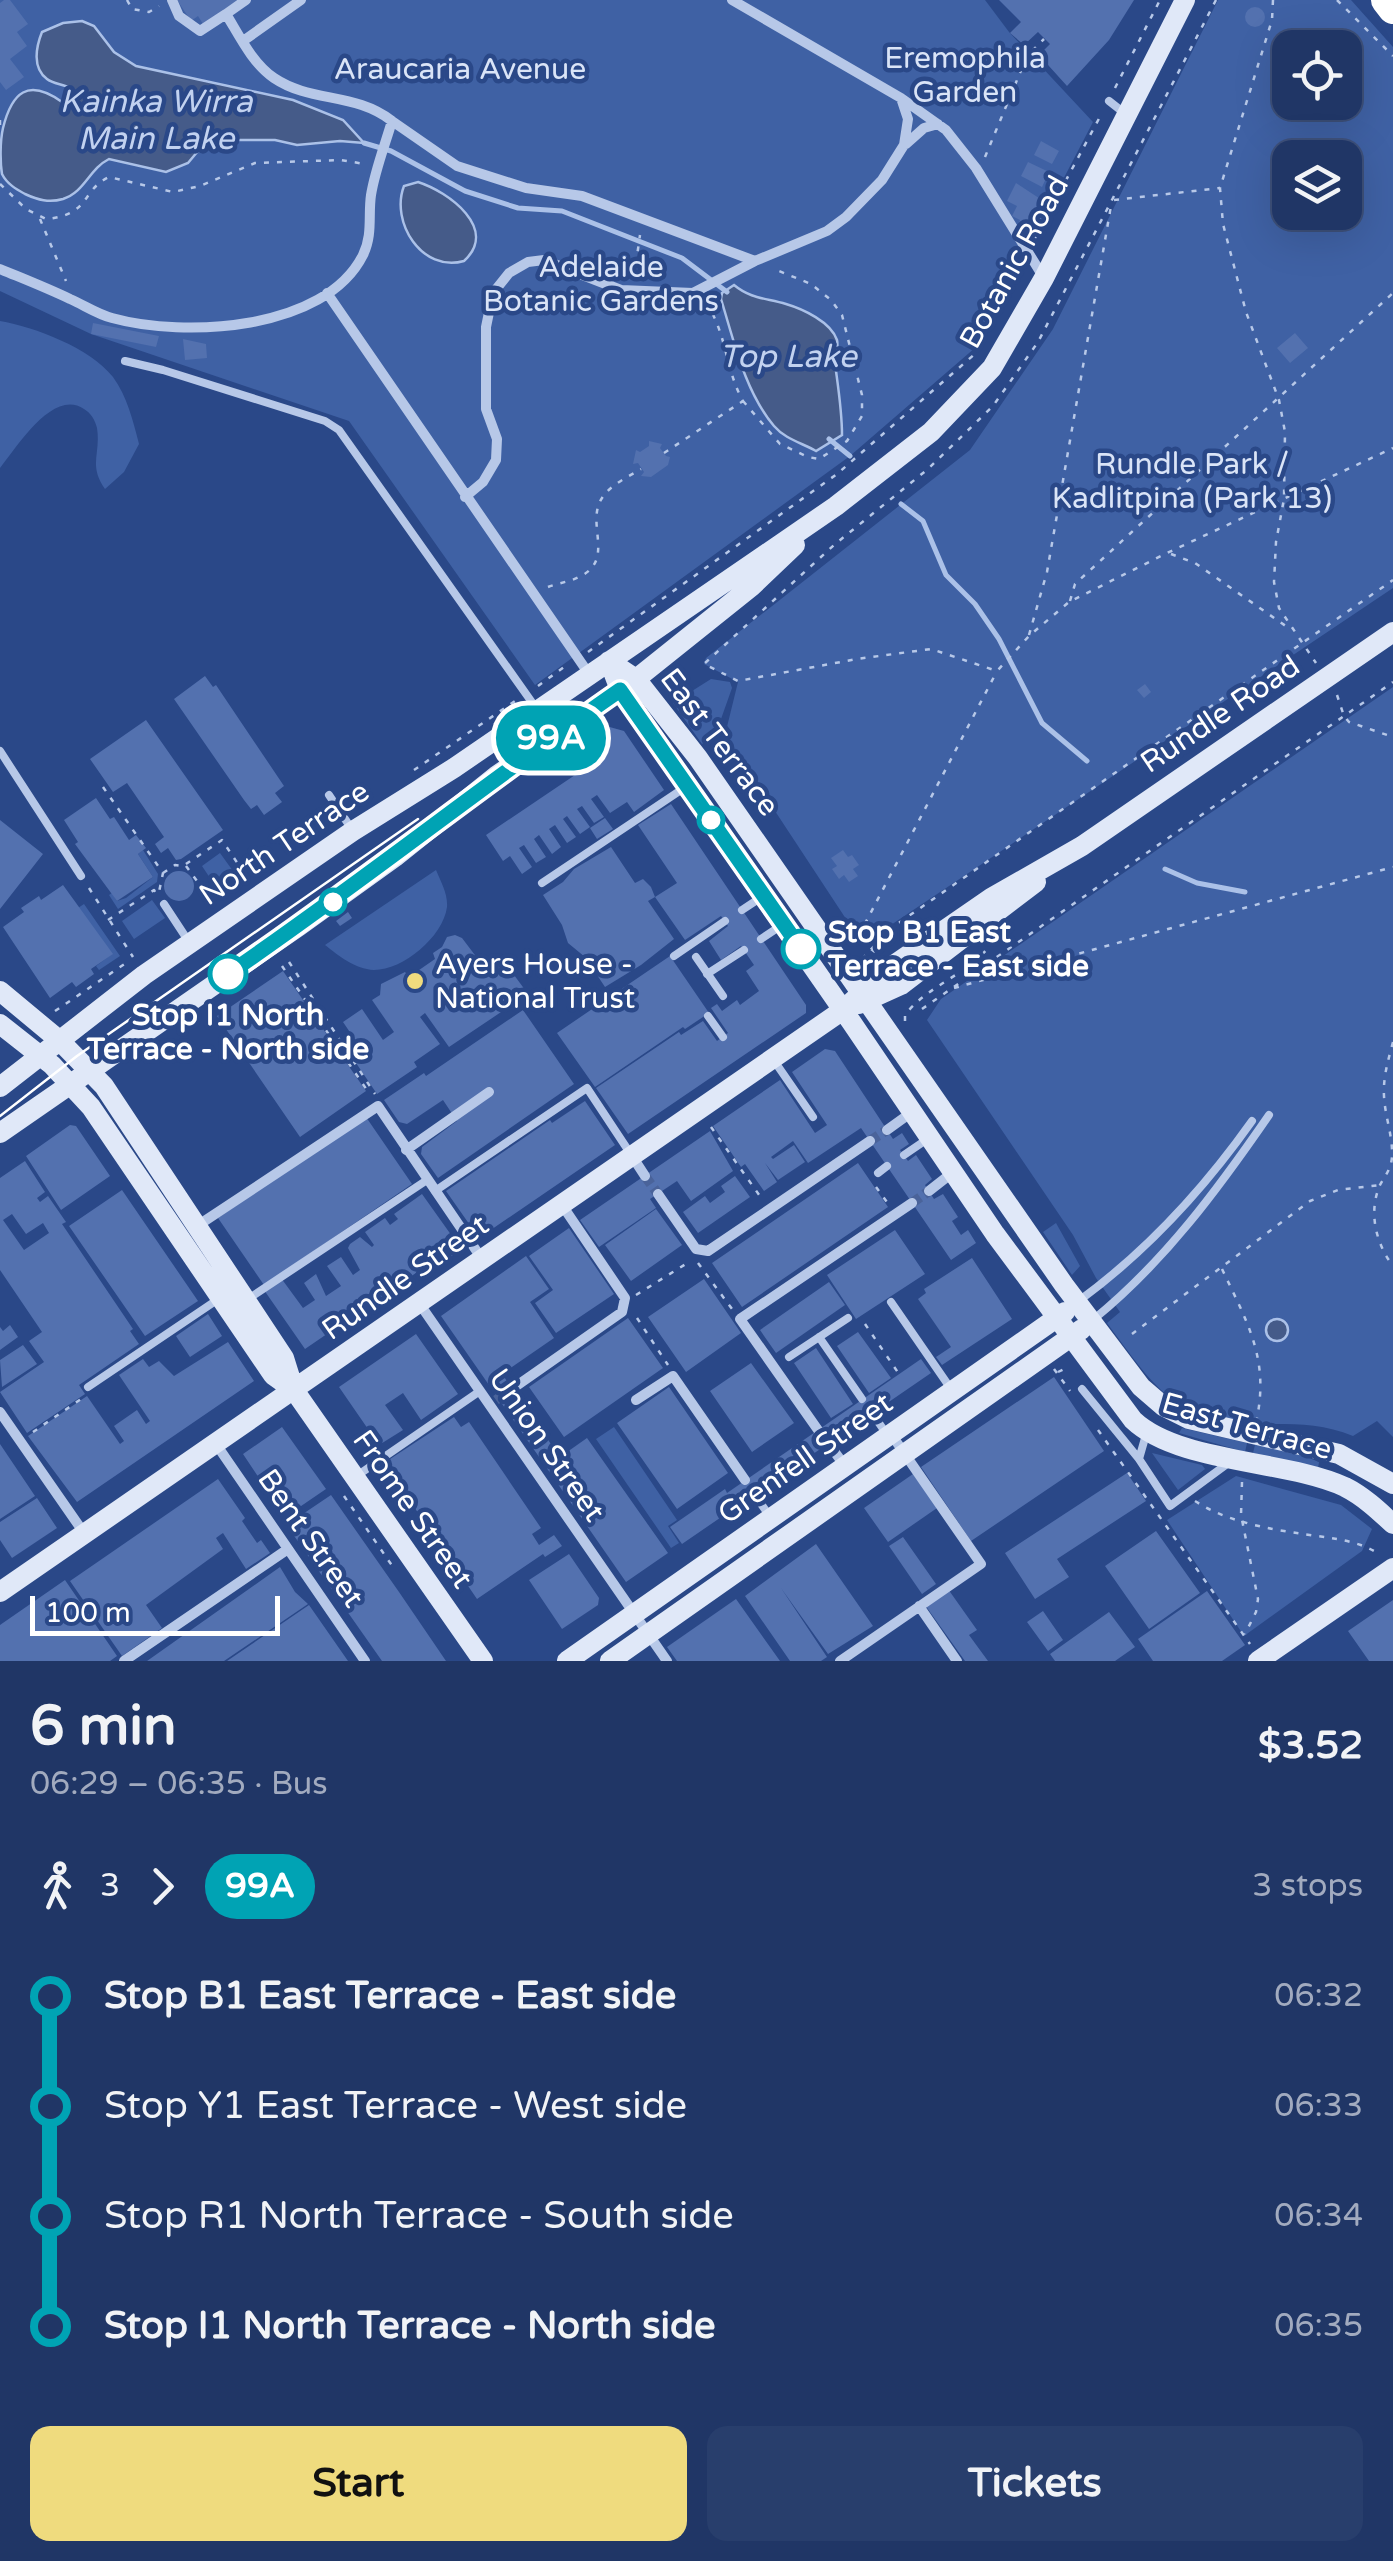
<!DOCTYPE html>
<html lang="en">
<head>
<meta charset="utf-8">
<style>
  :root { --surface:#203666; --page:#283e6c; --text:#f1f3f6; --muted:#a2abbf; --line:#3d507a; --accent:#efdb7e }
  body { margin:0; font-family:"Varela Round",sans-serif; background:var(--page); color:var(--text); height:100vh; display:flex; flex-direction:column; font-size:38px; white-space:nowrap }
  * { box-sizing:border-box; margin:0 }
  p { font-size:32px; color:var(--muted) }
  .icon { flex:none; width:55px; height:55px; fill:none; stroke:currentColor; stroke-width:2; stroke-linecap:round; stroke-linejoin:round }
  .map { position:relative; height:1661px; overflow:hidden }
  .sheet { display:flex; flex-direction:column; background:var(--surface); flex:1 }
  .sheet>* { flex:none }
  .badge { padding:0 20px; border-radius:32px; font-size:35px; line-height:65px }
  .fabs { position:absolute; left:1272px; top:30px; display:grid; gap:20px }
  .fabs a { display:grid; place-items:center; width:90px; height:90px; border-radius:20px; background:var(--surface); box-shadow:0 10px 40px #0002,0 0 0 2px var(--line); font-size:50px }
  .scale { position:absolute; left:30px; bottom:25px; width:250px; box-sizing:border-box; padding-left:10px; border:5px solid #fff; border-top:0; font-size:28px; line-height:35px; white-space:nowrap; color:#fff; -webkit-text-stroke:8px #2a4888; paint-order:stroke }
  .map>.badge { position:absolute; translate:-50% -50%; box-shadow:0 0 0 5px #fff }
  .legs { display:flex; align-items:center; gap:15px; height:110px; padding:0 30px; font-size:32px }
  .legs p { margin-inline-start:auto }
  .headline { display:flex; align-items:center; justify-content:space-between; height:170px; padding:0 30px }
  h1 { font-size:55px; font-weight:700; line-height:75px }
  .primary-button { display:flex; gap:20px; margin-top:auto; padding:20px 30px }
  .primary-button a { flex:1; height:115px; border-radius:20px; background:var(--accent); color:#111; font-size:40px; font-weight:700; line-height:115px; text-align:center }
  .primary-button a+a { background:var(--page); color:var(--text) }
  ul { padding:0 30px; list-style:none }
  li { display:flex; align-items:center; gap:35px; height:110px; font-size:38px }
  li i { display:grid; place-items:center; width:15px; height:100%; margin:0 12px; background:currentColor }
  li i::after { content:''; width:25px; height:25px; margin:-12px; border:8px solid; border-radius:50%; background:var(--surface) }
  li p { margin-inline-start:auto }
  li:first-child i { background:linear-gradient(#0000 50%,currentColor 0) }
  li:last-child i { background:linear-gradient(currentColor 50%,#0000 0) }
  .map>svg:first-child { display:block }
</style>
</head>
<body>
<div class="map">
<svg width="1393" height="1661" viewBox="0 0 1393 1661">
  <rect width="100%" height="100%" fill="#2a4888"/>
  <path fill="#3f61a4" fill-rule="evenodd" d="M0,0H985L1009,32L1093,122L1029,245L1018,251L976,347L850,456L535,685L349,421L91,334L0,291Z
    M1218,0H1351L1393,47V588L876,935L850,925L725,735L738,682L704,664L706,658L970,450L1053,329ZM1290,48H1345V102H1290ZM1290,158H1345V212H1290Z
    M0,321C35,327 90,348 113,377C127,396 133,421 139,444L124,472L105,489C88,465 101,454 97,428C95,420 91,413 84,409C53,388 17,447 0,468Z
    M711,679L730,682L732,688L715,736L702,744L673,703Z
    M1393,687V1437L1377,1421L1353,1436C1322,1423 1294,1424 1261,1424C1173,1422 1155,1387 1107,1323L1120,1312L1096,1278L1073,1235L927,1020L941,999Z
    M143,850L158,874L157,882L118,909L109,895L112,893L117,901L126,898L153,877L138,854Z
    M220,853L233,871L214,884L202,866Z
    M436,870C441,882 448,894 447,907C443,937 403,970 374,970C355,969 339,956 325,945Z
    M152,900L165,918L134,939L122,921Z
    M84,904L120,956L99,970L96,966L112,954L78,908Z
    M1056,1223L1080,1266L1072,1275L1043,1232Z
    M614,1427L677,1520L668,1526L679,1543L671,1548L596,1439Z
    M1182,1428L1247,1443L1245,1452L1179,1433Z
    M1255,1445L1295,1452L1319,1462L1318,1469L1253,1453Z
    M1152,1453L1202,1465L1205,1469L1178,1490Z
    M1236,1476L1341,1505L1372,1529L1362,1551L1244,1636L1167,1520Z"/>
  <path fill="#455b89" stroke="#abc1e8" stroke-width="2.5" d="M82,21L94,26L114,52L136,66L293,100L343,120L364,143L340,141L297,145L275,140H222L203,145L188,163L166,172L109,159C89,169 85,192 63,199C49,203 38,200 25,194C16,189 7,184 2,174C0,162 0,141 3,128C12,92 28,78 62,102L72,95L70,88C63,84 53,84 47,79C32,68 36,47 42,32L63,23Z
    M418,182C449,192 499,229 464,261C422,273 390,222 404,186Z
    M734,285C751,299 766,298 786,304C803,309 831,322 837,340C839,349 834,361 836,371C839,393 842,413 842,435L816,451C802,443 785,439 774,426C745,392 734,341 721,299L722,293Z
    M1266 1330a11 11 0 1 1 22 0a11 11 0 1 1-22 0Z"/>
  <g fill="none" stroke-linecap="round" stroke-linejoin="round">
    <path stroke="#abc1e8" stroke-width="5" d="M364,143L391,151L465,191L518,208L562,211L682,258L727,292
      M829,439L850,456
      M901,504L923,521L946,575L975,604L999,639L1042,723L1087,761
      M1165,869L1197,883L1245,892"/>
  </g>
  <path fill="#5371af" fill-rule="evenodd" d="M4,0H10L28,24L17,32L27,46L10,59L24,77L6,90L0,82V3Z
    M177,0H238L203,24L198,16L191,21Z
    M999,0H1134L1109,40L1067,86L1039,55L1050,44L1038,32L1024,45L1010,33L1021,22Z
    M1245 17a10 10 0 1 1 20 0a10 10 0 1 1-20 0Z
    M1041,141L1059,151L1052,164L1034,155Z
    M1028,162L1049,172L1042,187L1021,176Z
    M1016,183L1045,202L1039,214L1044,216L1037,229L1018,225L1020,220L1012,216L1017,206L1007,201Z
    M93,323L159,336L156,347L91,334Z
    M1295,333L1308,348L1290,363L1277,348Z
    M183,339L206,344L207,358L185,360Z
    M649,441L662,444L660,448L666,456L670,457L668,465L651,477L641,476L644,472L638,463L633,464L636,450L640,452L649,446Z
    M205,676L213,687L216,685L284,786L275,793L282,802L264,815L257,805L251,809L244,800L174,699Z
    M1145,684L1151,692L1144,698L1137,690Z
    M146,720L223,830L181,859L176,860L168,848L161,853L155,844L164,837L127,783L113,792L90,759Z
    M606,726L624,731L664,790L634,812L627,802L610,813L597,795L591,799L604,817L594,823L582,806L577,809L590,827L580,834L567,816L563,819L576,837L567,843L555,825L549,829L561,847L552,854L539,835L534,839L546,857L536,863L524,845L519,848L532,867L522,874L510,856L503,861L486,835L575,775L571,769L579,764L580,753L576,746Z
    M96,798L110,819L114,817L129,840L136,835L146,848L138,854L153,877L117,901L75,844L78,842L64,820Z
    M671,804L806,1005V1013L628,1134L596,1088L679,1032L681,1035L703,1021L717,1041L728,1033L711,1008L717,1004L722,1011L737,1000L740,1005L759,991L746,971L754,965L741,946L721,960L709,941L728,926L721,916L685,940L655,897L677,883L638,825Z
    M605,818L613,829L597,839L590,828Z
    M0,820L43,854L0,909Z
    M611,847L635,883L643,879L651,887L655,897L648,901L674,939L641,965L605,987L585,957L568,943L562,925L543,895L563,882L574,869Z
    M843,850L848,857L852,855L859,865L853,869L858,876L849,882L844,875L839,879L832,869L837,866L831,858Z
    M164 886a15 15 0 1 1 30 0a15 15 0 1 1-30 0Z
    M63,885L113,954L91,969L94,974L76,987L72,982L50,998L3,927L24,912L21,908L39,896L41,900Z
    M348,912L352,918L340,926L336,921Z
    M455,935L462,938L487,971L503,960L528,994L449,1047L425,1013L420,1017L440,1044L414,1062L417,1067L377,1094L354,1060L364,1053L343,1022L362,1009L383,1040L394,1032L372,1000L380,995L381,984L405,972L409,977L435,959L433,953L442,947L447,937Z
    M670,956L709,1013L685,1029L683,1027L595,1087L557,1033Z
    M283,971L366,1091L300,1137L217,1016Z
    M523,1010L574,1084L438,1178L421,1154L422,1147L457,1121L443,1100L407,1124L399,1122L384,1100L424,1073L426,1076Z
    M825,1049L835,1051L893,1139L902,1133L909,1144L900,1150L908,1161L916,1155L932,1179L925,1185L934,1199L943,1194L958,1217L952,1221L961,1235L968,1230L976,1243L951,1260L861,1128L808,1163L793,1141L771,1157L773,1159L794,1145L805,1162L778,1180L765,1163L777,1182L764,1191L745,1164L741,1167L713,1126L780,1080L815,1133L827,1125L792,1072Z
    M585,1101L615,1145L479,1238L446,1191L550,1120L552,1123Z
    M366,1117L412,1184L264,1285L218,1218Z
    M70,1125L76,1126L110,1176L61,1210L26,1156Z
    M710,1131L733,1171L691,1201L677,1181L650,1199L656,1208L599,1247L580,1220Z
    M25,1161L45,1192L37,1198L40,1202L48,1196L66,1222L62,1224L133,1329L130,1331L139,1344L79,1385L85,1394L27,1433L0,1392L44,1362L29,1341L42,1332L0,1270V1178ZM12,1214L26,1234L43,1223L49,1233L24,1250L3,1220Z
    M858,1163L888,1207L742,1307L712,1263Z
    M735,1176L750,1197L698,1233L683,1212L705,1196L710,1203L725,1192L721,1186Z
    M122,1190L198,1301L145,1336L69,1226Z
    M422,1194L459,1246V1251L433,1269L429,1264L305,1349L264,1290L281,1278L303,1308L315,1300L304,1283L316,1274L326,1296L341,1286L327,1266L341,1257L353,1275L360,1270L348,1248L350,1244L360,1237L372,1247L374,1245L365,1232L385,1218L390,1225L398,1219L394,1214Z
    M656,1209L682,1245L631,1281L605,1245Z
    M569,1228L614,1294L556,1333L535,1303L553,1290L529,1256Z
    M895,1230L925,1274L856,1319L827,1275Z
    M526,1256L549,1289L530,1302L554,1338L502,1374L560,1457L587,1438L668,1553L626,1582L441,1316Z
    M972,1258L1012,1319L942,1365L936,1357L951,1347L918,1299L926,1293L924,1289Z
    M704,1279L741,1333L686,1372L648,1317Z
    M829,1282L845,1305L776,1353L760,1330Z
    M208,1314L222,1336L190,1357L176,1336Z
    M628,1318L663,1368L564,1437L529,1387Z
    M10,1325L18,1337L0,1350V1327L3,1331Z
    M858,1332L891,1378L869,1393L837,1346Z
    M416,1334L458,1394L421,1420L403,1393L385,1405L403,1430L379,1445L339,1387Z
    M228,1342L254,1381L77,1502L28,1436L87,1396L120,1444L124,1441L114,1426L137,1410L146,1424L150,1421L119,1375L143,1359L149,1367L159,1361L174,1376Z
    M23,1345L37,1364L2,1387L0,1360Z
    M816,1348L853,1404L831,1418L794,1363Z
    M921,1359L931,1373L682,1544L670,1527L725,1489L727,1493Z
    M751,1363L794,1423L752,1452L710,1391Z
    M1054,1377L1104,1451L971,1541L921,1467Z
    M669,1387L728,1473L677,1509L617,1423Z
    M454,1417L461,1427L469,1422L541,1528L532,1534L539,1545L554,1535L562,1546L545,1557L543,1554L477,1599L384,1463Z
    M282,1427L326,1489L285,1517L243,1454Z
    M0,1444L35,1496L0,1519Z
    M1127,1473L1146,1501L1057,1559L1069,1577L1035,1599L1005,1553Z
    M913,1474L937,1508L888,1542L864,1508Z
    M218,1479L245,1518L242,1521L257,1543L261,1540L270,1553L246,1569L223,1533L220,1535L216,1538L223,1549L146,1605L162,1628L122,1656L70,1581Z
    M331,1495L399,1592L446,1661H382L290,1530L291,1522Z
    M37,1498L57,1528L12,1558L0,1540V1522Z
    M1156,1531L1200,1593L1149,1629L1105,1566Z
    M903,1537L936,1584L922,1594L889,1546Z
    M816,1544L873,1626L828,1654L781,1588L827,1657L821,1661H790L745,1596Z
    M569,1554L599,1598L598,1605L562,1629L529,1580Z
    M280,1567L295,1592L308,1604L224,1661H147Z
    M65,1580L117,1656L110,1661H0V1625Z
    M948,1589L977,1630L969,1635L988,1661H965L925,1605Z
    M1207,1591L1245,1645L1222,1661H1153L1138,1639Z
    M736,1599L780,1661H677L667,1647Z
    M1393,1600V1661H1369L1348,1631Z
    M309,1605L348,1661H227Z
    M1043,1611L1063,1640L1048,1651L1027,1622Z
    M1109,1612L1135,1647L1115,1661H1055L1050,1654Z"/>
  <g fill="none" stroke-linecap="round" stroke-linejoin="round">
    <path stroke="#4a639a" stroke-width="10" stroke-dasharray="10 5" stroke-linecap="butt" d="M870,1141L887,1130
      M645,1176L658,1194
      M912,1203L929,1191
      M496,1400L512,1389"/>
    <path stroke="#b7c8e8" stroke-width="2.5" stroke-dasharray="5 8" stroke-linecap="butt" d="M127,0L132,9L149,12L159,6
      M1216,0L1038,342L993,406L928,469L834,545L704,664L738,681L857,659L931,649L997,671L1029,636L1069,602L1167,553L1393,448
      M1273,0L1272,20L1220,188L1223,224L1246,312L1279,400L1285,432L1284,499L1276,542L1274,582L1279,608L1316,663
      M1337,0L1393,56
      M1115,88L1160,0
      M0,120V125
      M985,157L1027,56L1044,39
      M0,184L26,209L46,219C91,215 81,190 109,177L173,192L200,186L255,163L340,160L365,164
      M1114,200L1220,188
      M40,219L66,281
      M1035,238L1102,113
      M634,277L640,235
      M743,401L780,444L808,457L819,459L847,441L862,416V395L842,315L831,300L811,284L774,269
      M664,453L743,401C725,369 727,333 706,303
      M1171,554L1195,563L1290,629
      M548,587C558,583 569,582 579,577C616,560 585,524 602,498C610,485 628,477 641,469
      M1070,601L1075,584L1393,293
      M1029,635L1047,572L1111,206
      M588,652L837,474L976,353L1020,267
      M538,686L564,667
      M1337,695L1344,716L1349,722L1393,737
      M414,770L515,701
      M103,787L163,873L159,892
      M186,866L205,892
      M163,873L175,865L183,866L222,840L248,879
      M89,888L133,957
      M108,920L154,890L157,895
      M875,952L857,939L996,673
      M862,959L890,929L1393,580
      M289,962L375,1094
      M282,966L369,1093
      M954,988L1393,867
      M922,1009L1393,682
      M55,1011L129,961
      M905,1021V1015C929,983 977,972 995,937
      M1393,1042C1388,1061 1383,1077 1384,1096C1385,1117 1393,1136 1392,1157C1391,1170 1385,1175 1380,1185C1368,1212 1376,1244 1393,1266
      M711,1127L762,1199
      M876,1187L889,1205
      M698,1263L732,1309
      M1222,1269C1247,1322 1269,1358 1257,1418
      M636,1295L689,1262
      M637,1318L668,1365
      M865,1324L899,1374
      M1132,1334L1310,1201L1338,1190L1380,1185
      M1054,1369L1070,1391
      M1058,1372L1068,1367
      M1098,1430L1250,1644
      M33,1432L84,1397
      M1242,1482L1241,1515L1258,1599L1256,1612L1245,1634
      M344,1496L393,1567
      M1195,1501C1225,1521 1268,1529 1303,1534C1328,1538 1352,1539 1374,1551"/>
    <path stroke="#b7c8e8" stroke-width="8" d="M1109,101L1123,112
      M125,361L163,370L325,421L339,430L536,708
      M0,751L81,876
      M329,795L353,831
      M542,883L687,786
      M164,904L189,942
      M742,910L763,896
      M761,939L782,925
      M674,956L725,921
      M696,957L723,996
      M707,974L744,950
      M708,1016L723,1037
      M775,1062L813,1117
      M904,1155L926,1140
      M878,1173L887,1166
      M435,1191L587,1088L630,1153
      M248,1299L427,1180
      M1080,1300C1148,1250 1203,1190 1252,1121
      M891,1302L951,1389
      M1094,1319C1165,1261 1218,1189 1269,1115
      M819,1337L862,1399
      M789,1357L848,1318
      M88,1387L217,1300
      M1082,1389L1139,1459
      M872,1413L888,1436
      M1147,1431L1139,1459L1170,1506L1227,1464
      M358,1475L480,1391
      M754,1494L771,1518"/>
    <path stroke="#b7c8e8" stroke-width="10" d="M172,0L179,16L200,31L226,14
      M246,0L226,14C239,35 252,63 274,78C311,103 355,92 392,121
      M732,0L901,98L946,130L976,168L1044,278
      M243,41L301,0
      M906,144L924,128L938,124
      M0,269C24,279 47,288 70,299C84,305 97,314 112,318C184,338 325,331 363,255C373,235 368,215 371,195C375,170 385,145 392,121L457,166L526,188L582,196L755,261
      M327,293L589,674
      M465,497L483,482L496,460L497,439L486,409V327L493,293L509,273L528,262L544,260L621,290L693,293L755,261L827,231L846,217L882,180L904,145L908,119L901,98
      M887,1130L912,1112
      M406,1150L489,1092
      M632,1156L645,1176
      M929,1191L952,1173
      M658,1194L696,1249L708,1251L870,1141
      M197,1226L378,1106L482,1259
      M419,1303L667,1661
      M512,1389L622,1312L625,1298L562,1205
      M636,1400L673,1376L745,1480
      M0,1412L84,1533
      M818,1430L740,1319L912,1203
      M828,1443L845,1466
      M216,1444L365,1661
      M919,1606L957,1661
      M124,1661L288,1549
      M840,1661L981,1564L891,1434"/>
    <path stroke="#e0e8f8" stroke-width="20" d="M609,661L620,690L852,1023L995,1234L1133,1420C1178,1463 1287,1460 1345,1487C1363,1496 1378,1510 1393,1524
      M609,661L636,679L698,758L1064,1285L1141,1387L1163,1406L1189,1419L1339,1454L1393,1484
      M0,991L59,1040L104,1086L284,1358L294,1390L483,1661
      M859,1004L901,985L1036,882
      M0,1024L52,1065L91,1107L273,1375L294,1390
      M0,1087L144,975L353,831L454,768L836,506L931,432L992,368L1044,278L1185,0
      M0,1133L299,926L395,857L496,776L636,679L751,587L795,545
      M0,1592L843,1010L888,969L991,898L1082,846L1393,632
      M567,1661L1065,1312
      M610,1661L1082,1329
      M1258,1661L1393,1568"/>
    <path stroke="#fff" stroke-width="30" d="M1386,0L1393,9"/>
    <path stroke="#fff" stroke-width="2.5" d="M0,1116L77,1056L418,819"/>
  </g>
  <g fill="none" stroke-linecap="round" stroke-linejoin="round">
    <g stroke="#fff" stroke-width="22">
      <path id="line-1" d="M228,974C361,883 487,782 620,690L801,949"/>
    </g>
    <use href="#line-1" stroke="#00a3b4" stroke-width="15"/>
  </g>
  <g fill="#fff" stroke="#00a3b4" stroke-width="5">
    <circle cx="711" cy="820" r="12"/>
    <circle cx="333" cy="902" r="12"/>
    <circle cx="801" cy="949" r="18"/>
    <circle cx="228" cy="974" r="18"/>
  </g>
  <circle fill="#efdb7e" stroke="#2a4888" stroke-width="4" cx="415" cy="981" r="10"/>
  <g text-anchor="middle" stroke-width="9" stroke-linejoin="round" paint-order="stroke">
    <g font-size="30" fill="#dae4f7" stroke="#2a4888">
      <text x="965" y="68">Eremophila<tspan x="965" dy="34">Garden</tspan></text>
      <text x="460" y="79">Araucaria Avenue</text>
      <text x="601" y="277">Adelaide<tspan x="601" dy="34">Botanic Gardens</tspan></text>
      <text x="1192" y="474">Rundle Park /<tspan x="1192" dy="34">Kadlitpina (Park 13)</tspan></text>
    </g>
    <g font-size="30" fill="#fff" stroke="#2a4888">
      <text transform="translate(1014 262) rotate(-61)" y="10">Botanic Road</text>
      <text transform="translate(1220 714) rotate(-34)" y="10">Rundle Road</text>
      <text transform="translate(720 742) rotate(53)" y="10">East Terrace</text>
      <text transform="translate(284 843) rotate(-34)" y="10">North Terrace</text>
      <text transform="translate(405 1277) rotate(-35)" y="10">Rundle Street</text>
      <text transform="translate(1247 1426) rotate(16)" y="10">East Terrace</text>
      <text transform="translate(547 1445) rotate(55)" y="10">Union Street</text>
      <text transform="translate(805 1458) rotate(-35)" y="10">Grenfell Street</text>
      <text transform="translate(413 1509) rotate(55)" y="10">Frome Street</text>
      <text transform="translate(311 1538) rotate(55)" y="10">Bent Street</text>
    </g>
    <g font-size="30" font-weight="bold" fill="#fff" stroke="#2a4888" text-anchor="start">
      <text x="828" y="942">Stop B1 East<tspan x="828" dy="34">Terrace - East side</tspan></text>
      <text x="228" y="1025" text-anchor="middle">Stop I1 North<tspan x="228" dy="34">Terrace - North side</tspan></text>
    </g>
    <g font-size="30" fill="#fff" stroke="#2a4888" text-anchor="start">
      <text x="435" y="974">Ayers House -<tspan x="435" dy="34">National Trust</tspan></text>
    </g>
    <g font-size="32" font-style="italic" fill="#c2d2f0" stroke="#2a4888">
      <text x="156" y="112">Kainka Wirra<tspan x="156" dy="37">Main Lake</tspan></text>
      <text x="788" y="367">Top Lake</text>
    </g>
  </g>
</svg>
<div class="fabs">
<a><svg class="icon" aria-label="locate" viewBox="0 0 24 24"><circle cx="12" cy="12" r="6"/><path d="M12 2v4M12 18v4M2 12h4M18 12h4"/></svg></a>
<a><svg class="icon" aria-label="layers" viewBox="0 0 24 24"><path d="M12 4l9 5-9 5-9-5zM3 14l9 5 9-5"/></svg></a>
</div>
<div class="scale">100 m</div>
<b class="badge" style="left:551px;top:738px;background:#00a3b4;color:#fff">99A</b>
</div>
<section class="sheet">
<div class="headline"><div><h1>6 min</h1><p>06:29 – 06:35 · Bus</p></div><b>$3.52</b></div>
<div class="legs"><svg class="icon" aria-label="walk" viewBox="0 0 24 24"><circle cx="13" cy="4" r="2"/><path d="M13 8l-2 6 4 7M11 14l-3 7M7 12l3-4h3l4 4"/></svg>3<svg class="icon" aria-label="forward" viewBox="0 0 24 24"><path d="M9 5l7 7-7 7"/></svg><b class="badge" style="background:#00a3b4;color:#fff">99A</b><p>3 stops</p></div>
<ul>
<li><i style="color:#00a3b4"></i><b>Stop B1 East Terrace - East side</b><p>06:32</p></li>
<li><i style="color:#00a3b4"></i><span>Stop Y1 East Terrace - West side</span><p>06:33</p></li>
<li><i style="color:#00a3b4"></i><span>Stop R1 North Terrace - South side</span><p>06:34</p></li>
<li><i style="color:#00a3b4"></i><b>Stop I1 North Terrace - North side</b><p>06:35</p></li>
</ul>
<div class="primary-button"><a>Start</a><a>Tickets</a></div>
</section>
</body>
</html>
